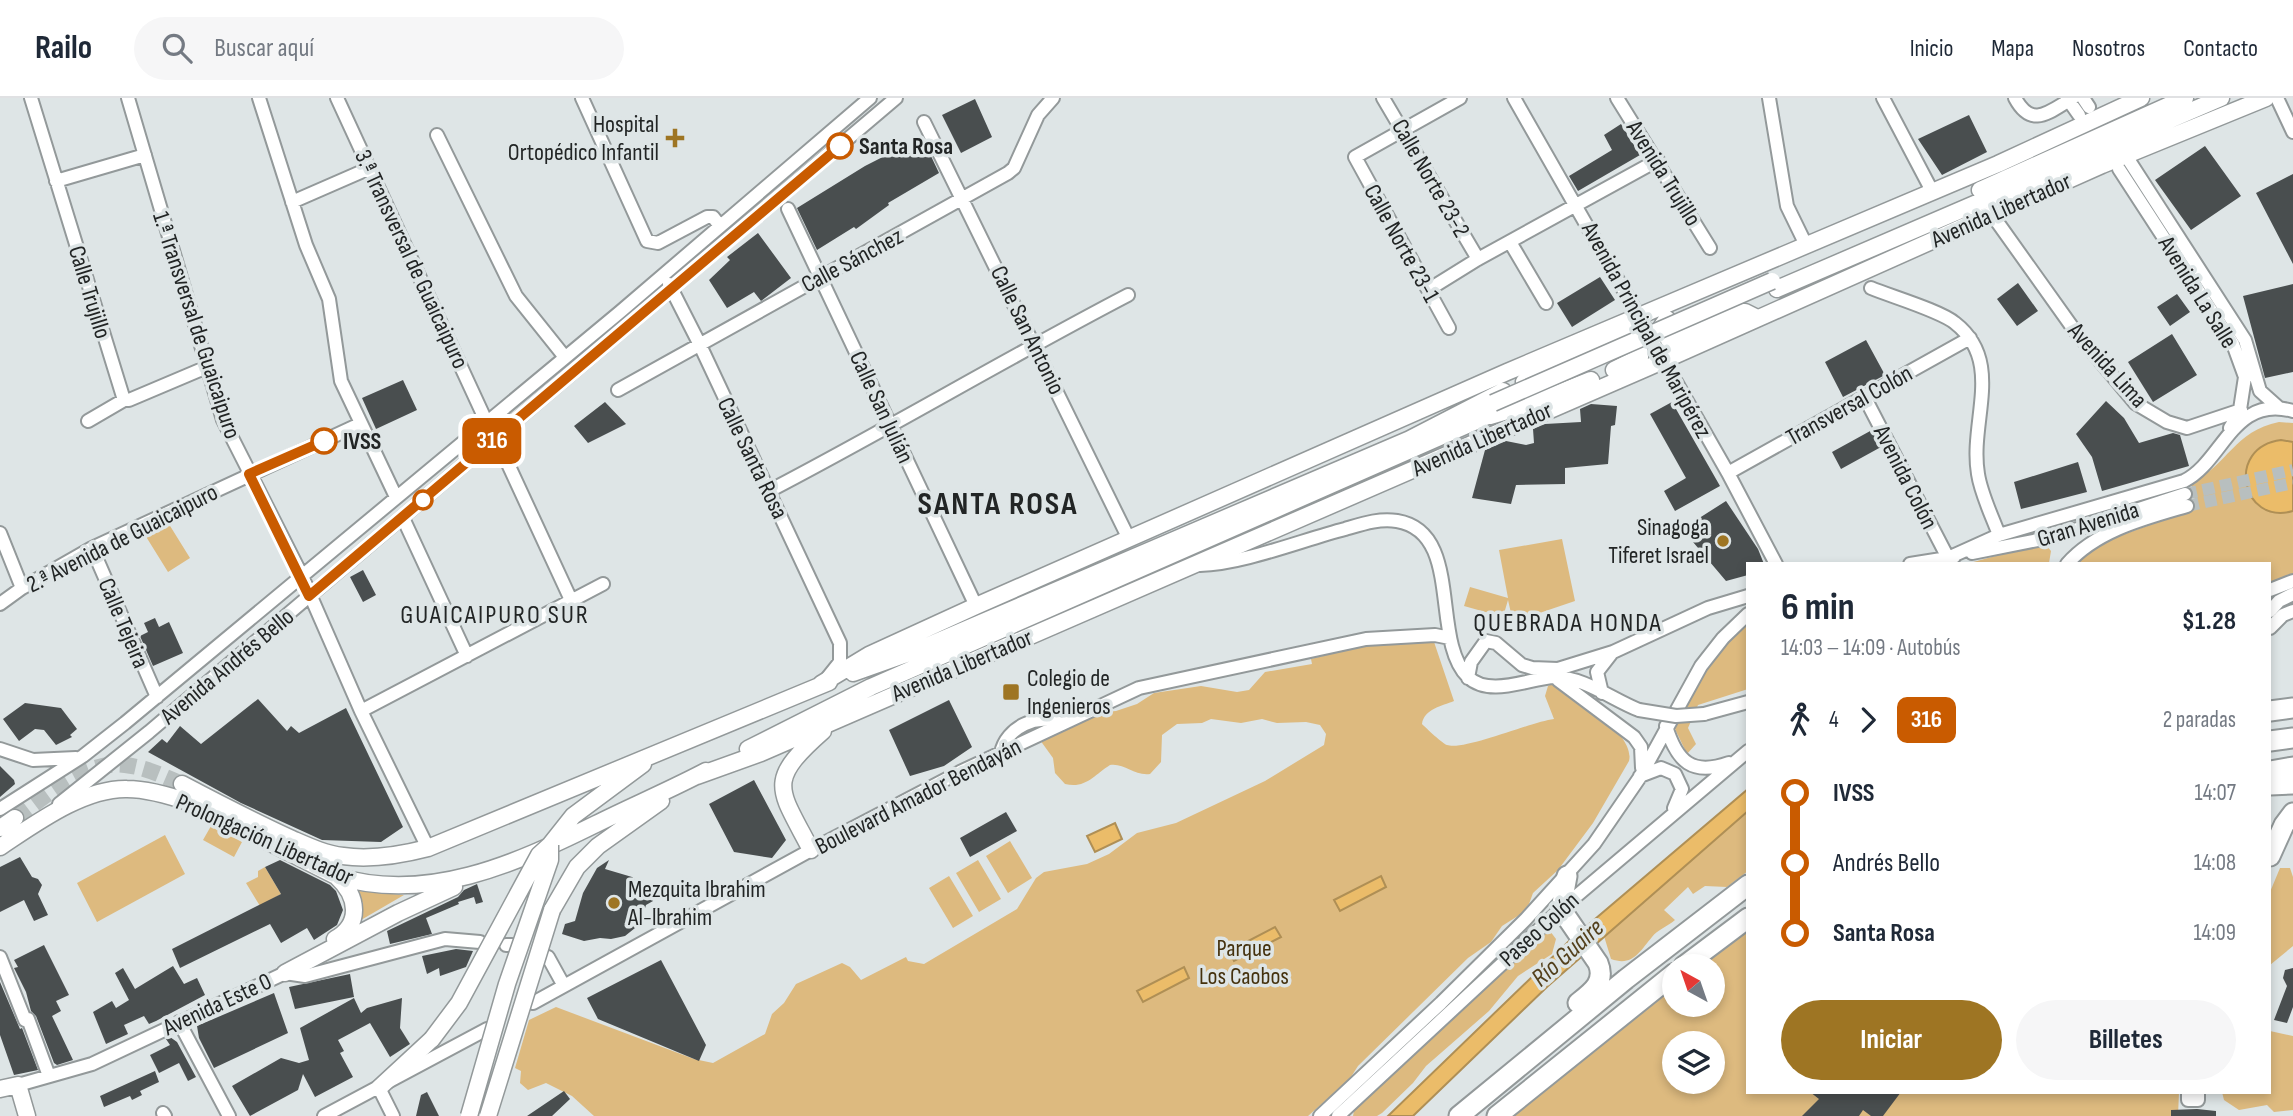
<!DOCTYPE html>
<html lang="es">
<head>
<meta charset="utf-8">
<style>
  :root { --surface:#fff; --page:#f6f6f7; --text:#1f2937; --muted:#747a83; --line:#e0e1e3; --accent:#9e7523 }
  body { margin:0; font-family:"Sofia Sans Condensed",sans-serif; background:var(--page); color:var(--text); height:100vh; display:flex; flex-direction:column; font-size:26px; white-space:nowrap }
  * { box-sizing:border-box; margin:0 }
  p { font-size:23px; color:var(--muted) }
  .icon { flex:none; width:38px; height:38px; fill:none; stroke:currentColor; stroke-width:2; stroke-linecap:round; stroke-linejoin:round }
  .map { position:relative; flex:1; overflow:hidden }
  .panel { position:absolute; left:1746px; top:464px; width:525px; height:532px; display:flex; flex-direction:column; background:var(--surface); border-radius:0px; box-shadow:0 4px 10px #0003 }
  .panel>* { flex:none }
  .badge { padding:0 14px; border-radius:10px; font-size:24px; line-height:46px }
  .needle { width:46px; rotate:320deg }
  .tools { position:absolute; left:1662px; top:856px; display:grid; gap:14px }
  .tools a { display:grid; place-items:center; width:63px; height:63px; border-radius:50%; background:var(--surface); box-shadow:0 4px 10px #0003; font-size:35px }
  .map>.badge { position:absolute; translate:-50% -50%; box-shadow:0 0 0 4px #fff }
  .legs { display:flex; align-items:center; gap:10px; height:77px; padding:0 35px; font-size:23px }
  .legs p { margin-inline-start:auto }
  .summary { display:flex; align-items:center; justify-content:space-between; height:119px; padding:0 35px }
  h1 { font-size:38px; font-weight:700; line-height:52px }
  .action { display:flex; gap:14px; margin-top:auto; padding:14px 35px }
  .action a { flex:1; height:80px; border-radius:42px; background:var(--accent); color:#fff; font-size:28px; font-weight:700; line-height:80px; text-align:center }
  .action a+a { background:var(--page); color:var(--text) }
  ul { padding:0 35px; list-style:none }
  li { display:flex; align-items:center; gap:24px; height:70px; font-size:26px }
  li i { display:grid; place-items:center; width:10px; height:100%; margin:0 9px; background:currentColor }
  li i::after { content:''; width:18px; height:18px; margin:-9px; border:5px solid; border-radius:50%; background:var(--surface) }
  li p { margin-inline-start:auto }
  li:first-child i { background:linear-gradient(#0000 50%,currentColor 0) }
  li:last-child i { background:linear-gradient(currentColor 50%,#0000 0) }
  header { display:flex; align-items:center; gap:42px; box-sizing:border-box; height:98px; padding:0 35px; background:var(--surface); border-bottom:2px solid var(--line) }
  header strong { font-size:33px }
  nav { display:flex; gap:38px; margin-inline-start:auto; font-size:24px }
  .search { width:490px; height:63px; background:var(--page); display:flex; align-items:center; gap:18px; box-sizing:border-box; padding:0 24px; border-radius:38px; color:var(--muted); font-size:26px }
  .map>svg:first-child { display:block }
</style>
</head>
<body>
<header>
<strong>Railo</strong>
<div class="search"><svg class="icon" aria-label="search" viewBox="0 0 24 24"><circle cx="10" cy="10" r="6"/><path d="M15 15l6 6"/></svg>Buscar aquí</div>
<nav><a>Inicio</a><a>Mapa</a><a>Nosotros</a><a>Contacto</a></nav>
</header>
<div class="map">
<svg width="2293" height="1018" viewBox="0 0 2293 1018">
  <rect width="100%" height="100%" fill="#dee5e6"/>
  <path fill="#ddba7f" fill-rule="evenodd" d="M2279,324L2293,325V479L2270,486V466H2070L2083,451L2197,410L2191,385C2228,367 2234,333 2279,324Z
    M167,423L190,460L168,474L145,437Z
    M1562,441L1575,503L1513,524L1508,502L1503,519L1464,508L1470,489L1508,500L1499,452Z
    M2040,446L2046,447L2051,453L2049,465L1966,466Z
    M1748,521V591L1698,607L1688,630L1696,646L1687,656L1674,629L1711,560Z
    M1433,541L1454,603C1442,608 1424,611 1422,626C1426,630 1443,646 1447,647C1464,653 1530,624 1554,621L1545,598L1548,588L1554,584C1574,599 1636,635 1629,663L1593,725L1558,772L1533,795L1529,806L1521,816L1502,828L1491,844L1468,860L1358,968L1349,982L1308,1018H594L572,998L546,985L528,992L520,985L521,973L515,970L529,922L556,909L694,961L713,965L765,936L772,916L784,905L796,886L842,865L850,869L861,882L906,859L908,863L924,866L1017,811L1036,780L1044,774L1087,766L1109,756L1137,735L1176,725L1265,683L1324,647L1326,636L1320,627L1306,624L1277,625L1262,621L1241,625L1211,621L1202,625L1177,626L1162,637L1161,664L1150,676C1134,678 1125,665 1110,667C1094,677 1086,691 1065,686L1055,675L1053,660L1040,642L1100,614L1116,613L1137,606L1154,595L1201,588L1237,594L1249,592L1265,574L1312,566L1311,561L1357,549Z
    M1748,713V773L1727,789L1705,788L1693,796L1688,789L1664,812L1675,822C1668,828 1657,832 1652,839C1640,853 1633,869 1611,861L1604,838Z
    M211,728L242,744L234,759L203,742Z
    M165,737L185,776L97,824L77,785Z
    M1010,743L1032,780L1008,795L986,758Z
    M978,762L1001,801L979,814L956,775Z
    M265,769L281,796L260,808L246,785L258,779V773Z
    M2280,770H2290L2293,779V848L2270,867V794Z
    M949,778L973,818L953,830L929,790Z
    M359,793L404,797L361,822L363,807Z
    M1543,830L1550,833L1556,841L1552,856L1518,878L1489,913L1426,968L1413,985L1382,1015L1377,1018H1353L1355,1008L1447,908Z
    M1748,832V994H2179L2178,1018H1509L1675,888V906H1713V868H1701ZM1675,945H1713V984H1675Z
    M2270,933L2293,938V1012L2274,1014L2267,1007L2239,1012L2224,1002L2222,994H2270Z"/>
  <path fill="#ebbc69" stroke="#af8f55" stroke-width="2" d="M2281,342L2293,344V413C2241,428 2225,349 2281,342Z
    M1748,691V713L1548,888L1413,1018H1388L1568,844Z
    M1115,725L1122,741L1095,754L1087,738Z
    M1381,778L1386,789L1340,813L1334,802Z
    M1275,829L1281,839L1234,863L1229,853Z
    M1184,869L1189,880L1143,904L1137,893Z"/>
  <path fill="#494e4f" d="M975,1L992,39L961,55L942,17Z
    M1969,17L1987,54L1942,77L1918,41Z
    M1621,26L1640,57L1578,93L1569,78L1612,52L1604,37Z
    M922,39L939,75L888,105L889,107L856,131L854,129L817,152L797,110L865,68Z
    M2205,48L2241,98L2191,132L2155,82Z
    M2293,76V166L2256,95Z
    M758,135L791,180L761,203L754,194L727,210L709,182L730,162L727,159Z
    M1600,179L1615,202L1572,229L1557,205Z
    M2018,185L2038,213L2017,228L1997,201Z
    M2293,186V274L2265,280L2243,198Z
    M2177,196L2190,214L2170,228L2157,209Z
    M2172,236L2197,277L2153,304L2128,264Z
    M1866,242L1885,277L1843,299L1825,264Z
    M403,282L417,312L376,331L362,300Z
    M2106,303L2124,320L2139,345L2173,335L2180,337L2189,368L2102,393L2092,359L2076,336Z
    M605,304L626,326L588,345L574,328Z
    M1672,304L1720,388L1675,413L1664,393L1686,380L1650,316Z
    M1591,306L1617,308L1615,327L1611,328L1608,366L1565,370V386L1516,387L1511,406L1472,400L1485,352L1506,343L1526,347L1534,345L1533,331L1545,326L1581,324L1580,311Z
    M1872,332L1881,349L1841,371L1832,354Z
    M2078,364L2087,394L2021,411L2014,384Z
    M1726,403L1758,451L1764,466H1748V477L1726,483L1682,431Z
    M363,472L376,497L363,504L350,479Z
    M155,520L159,529L169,524L183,555L153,568L140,538L148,534L144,525Z
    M258,601L287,633L291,628L299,635L346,610L403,729L381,744L322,742L241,705L148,654L162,641L167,645L180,628L201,646Z
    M949,602L972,649L944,668L910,678L889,632Z
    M25,605L61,610L77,631L70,637L72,639L56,647L44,632L35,631L19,643L3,621Z
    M0,668L14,682L15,686L0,699Z
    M754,682L786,742L772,760L734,754L709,706Z
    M1006,714L1017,733L970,759L960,740Z
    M20,759L32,779L38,781L42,787L38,796L48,817L34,823L24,802L0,814V769Z
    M280,762L330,787L336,793L343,812L337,827L314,842L307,830L281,845L270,826L180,870L172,851L281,796L265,769Z
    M609,762L605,771L632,779L641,787L643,794L647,792L653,803L646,807L640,826L625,838L611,841L600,840L584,843L562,836L565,826L575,823L583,795L597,770Z
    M477,786L483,804L476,806L474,799L458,804L459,806L426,820L432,836L390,846L387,833L458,799L464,792Z
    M44,847L69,897L56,903L61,913L52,918L73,962L57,967L54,965L36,918L31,913L26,894L14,870L18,869L14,862Z
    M456,851L473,853L466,869L440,878L439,870L427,876L422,858Z
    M661,862L706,947L699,963L598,921L587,900Z
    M173,868L184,886L197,880L205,897L156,923L149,926L144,918L124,927L128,936L106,946L93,914L112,903L116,910L129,902L115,875L123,870L135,891Z
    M2293,870V909L2287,925L2274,922L2287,888L2283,880L2285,872Z
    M350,876L354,899L295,911L289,889Z
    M0,884L20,931L22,930L38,972L14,977L0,937Z
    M274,895L288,935L214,970L199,940L197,928Z
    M354,900L361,915L367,910L402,900L400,930L410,946L390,959L370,925L338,942L344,953L340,955L353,979L315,999L303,976L298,992L250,1018L232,988L281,960L299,965L309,962L300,930Z
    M170,939L177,944L196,979L188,983L179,965L159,975L150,957L170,947L166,941Z
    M155,973L159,984L140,993L142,997L132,1002L130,998L104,1009L100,998Z
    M564,993L570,1001L552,1018H527Z
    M427,994L439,1018H416L421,997Z
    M1810,994H1901L1883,1018H1871L1863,1012L1859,1018H1802L1819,1001Z
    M2197,1011L2216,1013V1018H2171V1012Z"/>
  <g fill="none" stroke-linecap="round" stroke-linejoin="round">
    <path stroke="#b8bfbf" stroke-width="12" stroke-dasharray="12 6" stroke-linecap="butt" d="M2185,396L2293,372
      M2187,408L2293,385"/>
    <path stroke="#b8bfbf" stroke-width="16" stroke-dasharray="16 8" stroke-linecap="butt" d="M15,720C47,698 83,662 125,667C145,669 163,678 182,686"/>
    <g stroke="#93999a" stroke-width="16">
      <path id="minor" d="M31,0L124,302
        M128,0L223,322L301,476L361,613L428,750
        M259,0L306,147L329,201L341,283L396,399
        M337,0L486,323
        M582,0L647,143L658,145L707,119H713L720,128
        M1383,0L1478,161
        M1514,0L1728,375L1776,466
        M1617,0L1710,150
        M1769,0L1787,108L1806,147
        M1883,0L1932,93
        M2015,0C2032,32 2050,13 2073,0
        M2067,0L2079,17
        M2083,0L2089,9
        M2277,0L2293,34
        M924,24L1129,441
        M437,37L516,198L564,258
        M2130,64L2245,242L2260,293L2279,310
        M2119,71L2233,246L2245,279L2239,318
        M56,83L145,57
        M292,104L370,70
        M788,111L976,508
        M1993,118L2075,233L2135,305L2167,324L2187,330L2241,312L2230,330
        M1510,144L1546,205
        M669,186L699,245L840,545V564L828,579
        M1871,190C1890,198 1941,213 1955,225C2005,264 1969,323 1978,376C1981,396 1992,418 1999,437
        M1428,192L1478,161L1658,62
        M1449,230L1355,59L1460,0
        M618,292L1008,75L1014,70L1038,17L1053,0
        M1864,298L1948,460
        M88,323L124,302H129L207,269
        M496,340L571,502
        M1728,375L1970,240
        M769,393C890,330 1007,260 1128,197
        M403,420L467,558
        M0,435L22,490
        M92,450L157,599
        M1972,455L2053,439L2185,396
        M1948,460L1999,437L2184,383C2223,364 2233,296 2293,313
        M1910,466L1954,459
        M2067,466C2097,432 2146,420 2187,408
        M1200,467C1243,466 1302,442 1345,431C1362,426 1379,420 1397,423C1464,434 1430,542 1468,579C1490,600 1529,580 1555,579C1584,579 1613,602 1639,612
        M2270,492L2293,483
        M0,506L22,490L92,450L360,326
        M2270,513L2279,503L2293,496
        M2270,530L2283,517L2293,513
        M1468,580L1471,564L1486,543L1496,545L1522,567L1532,570L1558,571L1613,554L1708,510L1748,498
        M1558,582L1634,639L1641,649L1642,670
        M1602,595L1597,574L1611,556
        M361,613L603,486
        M1704,616L1748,604
        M1666,628C1677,664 1692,678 1729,665
        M0,651L33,662L76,660
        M1001,655C1006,629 1039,614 1061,626
        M1640,678L1661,670L1675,676L1682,691L1674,710
        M59,706L149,634L896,0
        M0,711L83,658L125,625L620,214L870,0
        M506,847H512
        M0,859L25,922L28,921L49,978
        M548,859L564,888
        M533,905L811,752L960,674L1139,590L1366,541L1435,537L1450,540
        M179,924L229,1018
        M18,987L92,966L285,875L305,878L445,841L480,844
        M379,990L393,1018
        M2188,994V1002H2198V994
        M163,1015L165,1018
        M324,1018L487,931
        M1320,1018L1441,905L1526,821L1594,746L1640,679L1701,568L1723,540L1748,516
        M1338,1018L1561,811L1748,653"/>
    </g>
    <g stroke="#93999a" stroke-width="19">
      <path id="major" d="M1980,92L2185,0
        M1777,191L2221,0
        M1667,221L1662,228L1669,242L1673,244L1738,214H1745L1757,220
        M1524,284L1621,238H1630L1639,250L1640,259L1614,272
        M1490,318L1531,306L1591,282
        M1406,343L1503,293
        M853,575L915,553L1410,341
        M821,586L869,557L976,508L1507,274L1998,66L2141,0
        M748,651L871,589L1499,313
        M697,678L761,655L1649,269L2102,67L2266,0
        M182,686C218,705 255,724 292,741C308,748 325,756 343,758C371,762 401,757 428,750L829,584
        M0,730L15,720
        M550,747L573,718L643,666
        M0,749C35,726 83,690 127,691C148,691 171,698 191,705L336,778C426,806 515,766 596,726C632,708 670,692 706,673
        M811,752C779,690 765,684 823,633
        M552,812L577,769L598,748L661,703
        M335,841C362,826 358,798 337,779
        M285,875L398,815L454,789
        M379,990L432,941
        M0,991L18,987L27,1018"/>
    </g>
    <g stroke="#93999a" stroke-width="23">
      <path id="highway" d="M2270,613L2293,610
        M2270,643L2293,640
        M2270,673L2293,669
        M2270,687L2293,686
        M2270,758L2284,727L2293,715
        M1567,778L1561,811L1598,865C1606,884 1592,894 1578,905
        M1684,868L1748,820
        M1459,1018L1626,881L1748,787
        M1497,1018L1675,875"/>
    </g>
    <use href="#minor" stroke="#fff" stroke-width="12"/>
    <use href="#major" stroke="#fff" stroke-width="16"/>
    <use href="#highway" stroke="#fff" stroke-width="19"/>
    <g stroke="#93999a" stroke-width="16" stroke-linecap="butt">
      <path id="minor-bridge" d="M1639,612L1676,618L1704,616"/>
    </g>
    <g stroke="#93999a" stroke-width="19" stroke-linecap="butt">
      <path id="major-bridge" d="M1493,305L1772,183
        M432,941L459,905L539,757L550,747
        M469,1018L507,886L550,762V747
        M488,1018L552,812"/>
    </g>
    <use href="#minor-bridge" stroke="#fff" stroke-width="12"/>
    <use href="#major-bridge" stroke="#fff" stroke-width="16"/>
  </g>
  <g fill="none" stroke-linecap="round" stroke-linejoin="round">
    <g stroke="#fff" stroke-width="16">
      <path id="line-1" d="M324,343L249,376L309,498L840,48"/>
    </g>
    <use href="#line-1" stroke="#c95b00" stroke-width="10"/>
  </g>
  <g fill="#9e7523" stroke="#dee5e6" stroke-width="2.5">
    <path d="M671.5 29.5h7v7h7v7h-7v7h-7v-7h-7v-7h7z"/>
    <circle cx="1723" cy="443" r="7"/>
    <rect x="1002" y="585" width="18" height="18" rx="3.5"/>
    <circle cx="614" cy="805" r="7"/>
  </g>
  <g fill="#fff" stroke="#c95b00" stroke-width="3.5">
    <circle cx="840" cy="48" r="12"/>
    <circle cx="324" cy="343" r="12"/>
    <circle cx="423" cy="402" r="9"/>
  </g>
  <g text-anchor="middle" stroke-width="7" stroke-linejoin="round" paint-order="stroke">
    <g font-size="24" fill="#222525" stroke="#dee5e6" text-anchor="end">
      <text x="659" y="34">Hospital<tspan x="659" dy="28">Ortopédico Infantil</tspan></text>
      <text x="1709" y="437">Sinagoga<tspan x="1709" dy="28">Tiferet Israel</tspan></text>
      <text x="1027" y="588" text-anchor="start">Colegio de<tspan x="1027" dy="28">Ingenieros</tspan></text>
      <text x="628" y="799" text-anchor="start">Mezquita Ibrahim<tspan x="628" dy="28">Al-lbrahim</tspan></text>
    </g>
    <g font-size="24" font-weight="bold" fill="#222525" stroke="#dee5e6" text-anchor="start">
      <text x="859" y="56">Santa Rosa</text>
      <text x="343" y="351">IVSS</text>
    </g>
    <g font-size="24" fill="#222525" stroke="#dee5e6">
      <text transform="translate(1664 75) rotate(58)" y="8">Avenida Trujillo</text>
      <text transform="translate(1431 80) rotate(60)" y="8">Calle Norte 23-2</text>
      <text transform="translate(2001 112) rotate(-24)" y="8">Avenida Libertador</text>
      <text transform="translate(1402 145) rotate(61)" y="8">Calle Norte 23-1</text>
      <text transform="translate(412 161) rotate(65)" y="8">3.ª Transversal de Guaicaipuro</text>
      <text transform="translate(852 162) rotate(-28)" y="8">Calle Sánchez</text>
      <text transform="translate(90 194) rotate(73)" y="8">Calle Trujillo</text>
      <text transform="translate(2198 194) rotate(58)" y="8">Avenida La Salle</text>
      <text transform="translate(197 227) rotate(72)" y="8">1.ª Transversal de Guaicaipuro</text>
      <text transform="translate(1028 232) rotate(64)" y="8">Calle San Antonio</text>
      <text transform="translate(1647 232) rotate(61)" y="8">Avenida Principal de Maripérez</text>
      <text transform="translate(2108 267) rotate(48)" y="8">Avenida Lima</text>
      <text transform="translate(1849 307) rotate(-29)" y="8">Transversal Colón</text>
      <text transform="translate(882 309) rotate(65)" y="8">Calle San Julián</text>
      <text transform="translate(1482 341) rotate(-24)" y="8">Avenida Libertador</text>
      <text transform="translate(753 360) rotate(64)" y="8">Calle Santa Rosa</text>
      <text transform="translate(1906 379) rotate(63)" y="8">Avenida Colón</text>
      <text transform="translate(2088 426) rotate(-17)" y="8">Gran Avenida</text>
      <text transform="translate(122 440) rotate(-27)" y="8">2.ª Avenida de Guaicaipuro</text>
      <text transform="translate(124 525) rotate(67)" y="8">Calle Tejeira</text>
      <text transform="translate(962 567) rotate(-23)" y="8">Avenida Libertador</text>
      <text transform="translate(227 568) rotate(-40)" y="8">Avenida Andrés Bello</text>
      <text transform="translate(918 698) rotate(-27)" y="8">Boulevard Amador Bendayán</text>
      <text transform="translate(265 741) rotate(24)" y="8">Prolongación Libertador</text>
      <text transform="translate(1539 831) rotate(-42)" y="8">Paseo Colón</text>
      <text transform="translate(217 906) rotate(-25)" y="8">Avenida Este 0</text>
    </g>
    <g font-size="24" fill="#44310d" stroke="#dee5e6">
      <text x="1244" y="858">Parque<tspan x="1244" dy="28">Los Caobos</tspan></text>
    </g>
    <g font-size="26" letter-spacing="2" fill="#222525" stroke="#dee5e6">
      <text x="495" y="525">GUAICAIPURO SUR</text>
      <text x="1568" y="533">QUEBRADA HONDA</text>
    </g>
    <g font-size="26" font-style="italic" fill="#53401c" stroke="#dee5e6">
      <text transform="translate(1567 854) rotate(-42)" y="9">Río Guaire</text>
    </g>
    <g font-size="32" font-weight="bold" letter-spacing="2" fill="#222525" stroke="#dee5e6">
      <text x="998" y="416">SANTA ROSA</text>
    </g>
  </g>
</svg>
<div class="tools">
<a><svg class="needle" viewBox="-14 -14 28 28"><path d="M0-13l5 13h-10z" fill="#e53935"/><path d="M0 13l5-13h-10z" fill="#747a83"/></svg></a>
<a><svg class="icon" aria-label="layers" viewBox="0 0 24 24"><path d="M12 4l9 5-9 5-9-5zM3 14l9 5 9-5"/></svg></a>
</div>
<b class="badge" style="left:492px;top:343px;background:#c95b00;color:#fff">316</b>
<section class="panel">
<div class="summary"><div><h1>6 min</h1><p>14:03 – 14:09 · Autobús</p></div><b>$1.28</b></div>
<div class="legs"><svg class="icon" aria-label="walk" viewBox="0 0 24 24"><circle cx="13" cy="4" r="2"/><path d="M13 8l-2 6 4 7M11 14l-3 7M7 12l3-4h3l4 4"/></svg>4<svg class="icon" aria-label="forward" viewBox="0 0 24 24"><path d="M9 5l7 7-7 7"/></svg><b class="badge" style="background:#c95b00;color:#fff">316</b><p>2 paradas</p></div>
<ul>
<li><i style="color:#c95b00"></i><b>IVSS</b><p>14:07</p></li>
<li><i style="color:#c95b00"></i><span>Andrés Bello</span><p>14:08</p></li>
<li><i style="color:#c95b00"></i><b>Santa Rosa</b><p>14:09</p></li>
</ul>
<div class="action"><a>Iniciar</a><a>Billetes</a></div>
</section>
</div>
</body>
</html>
